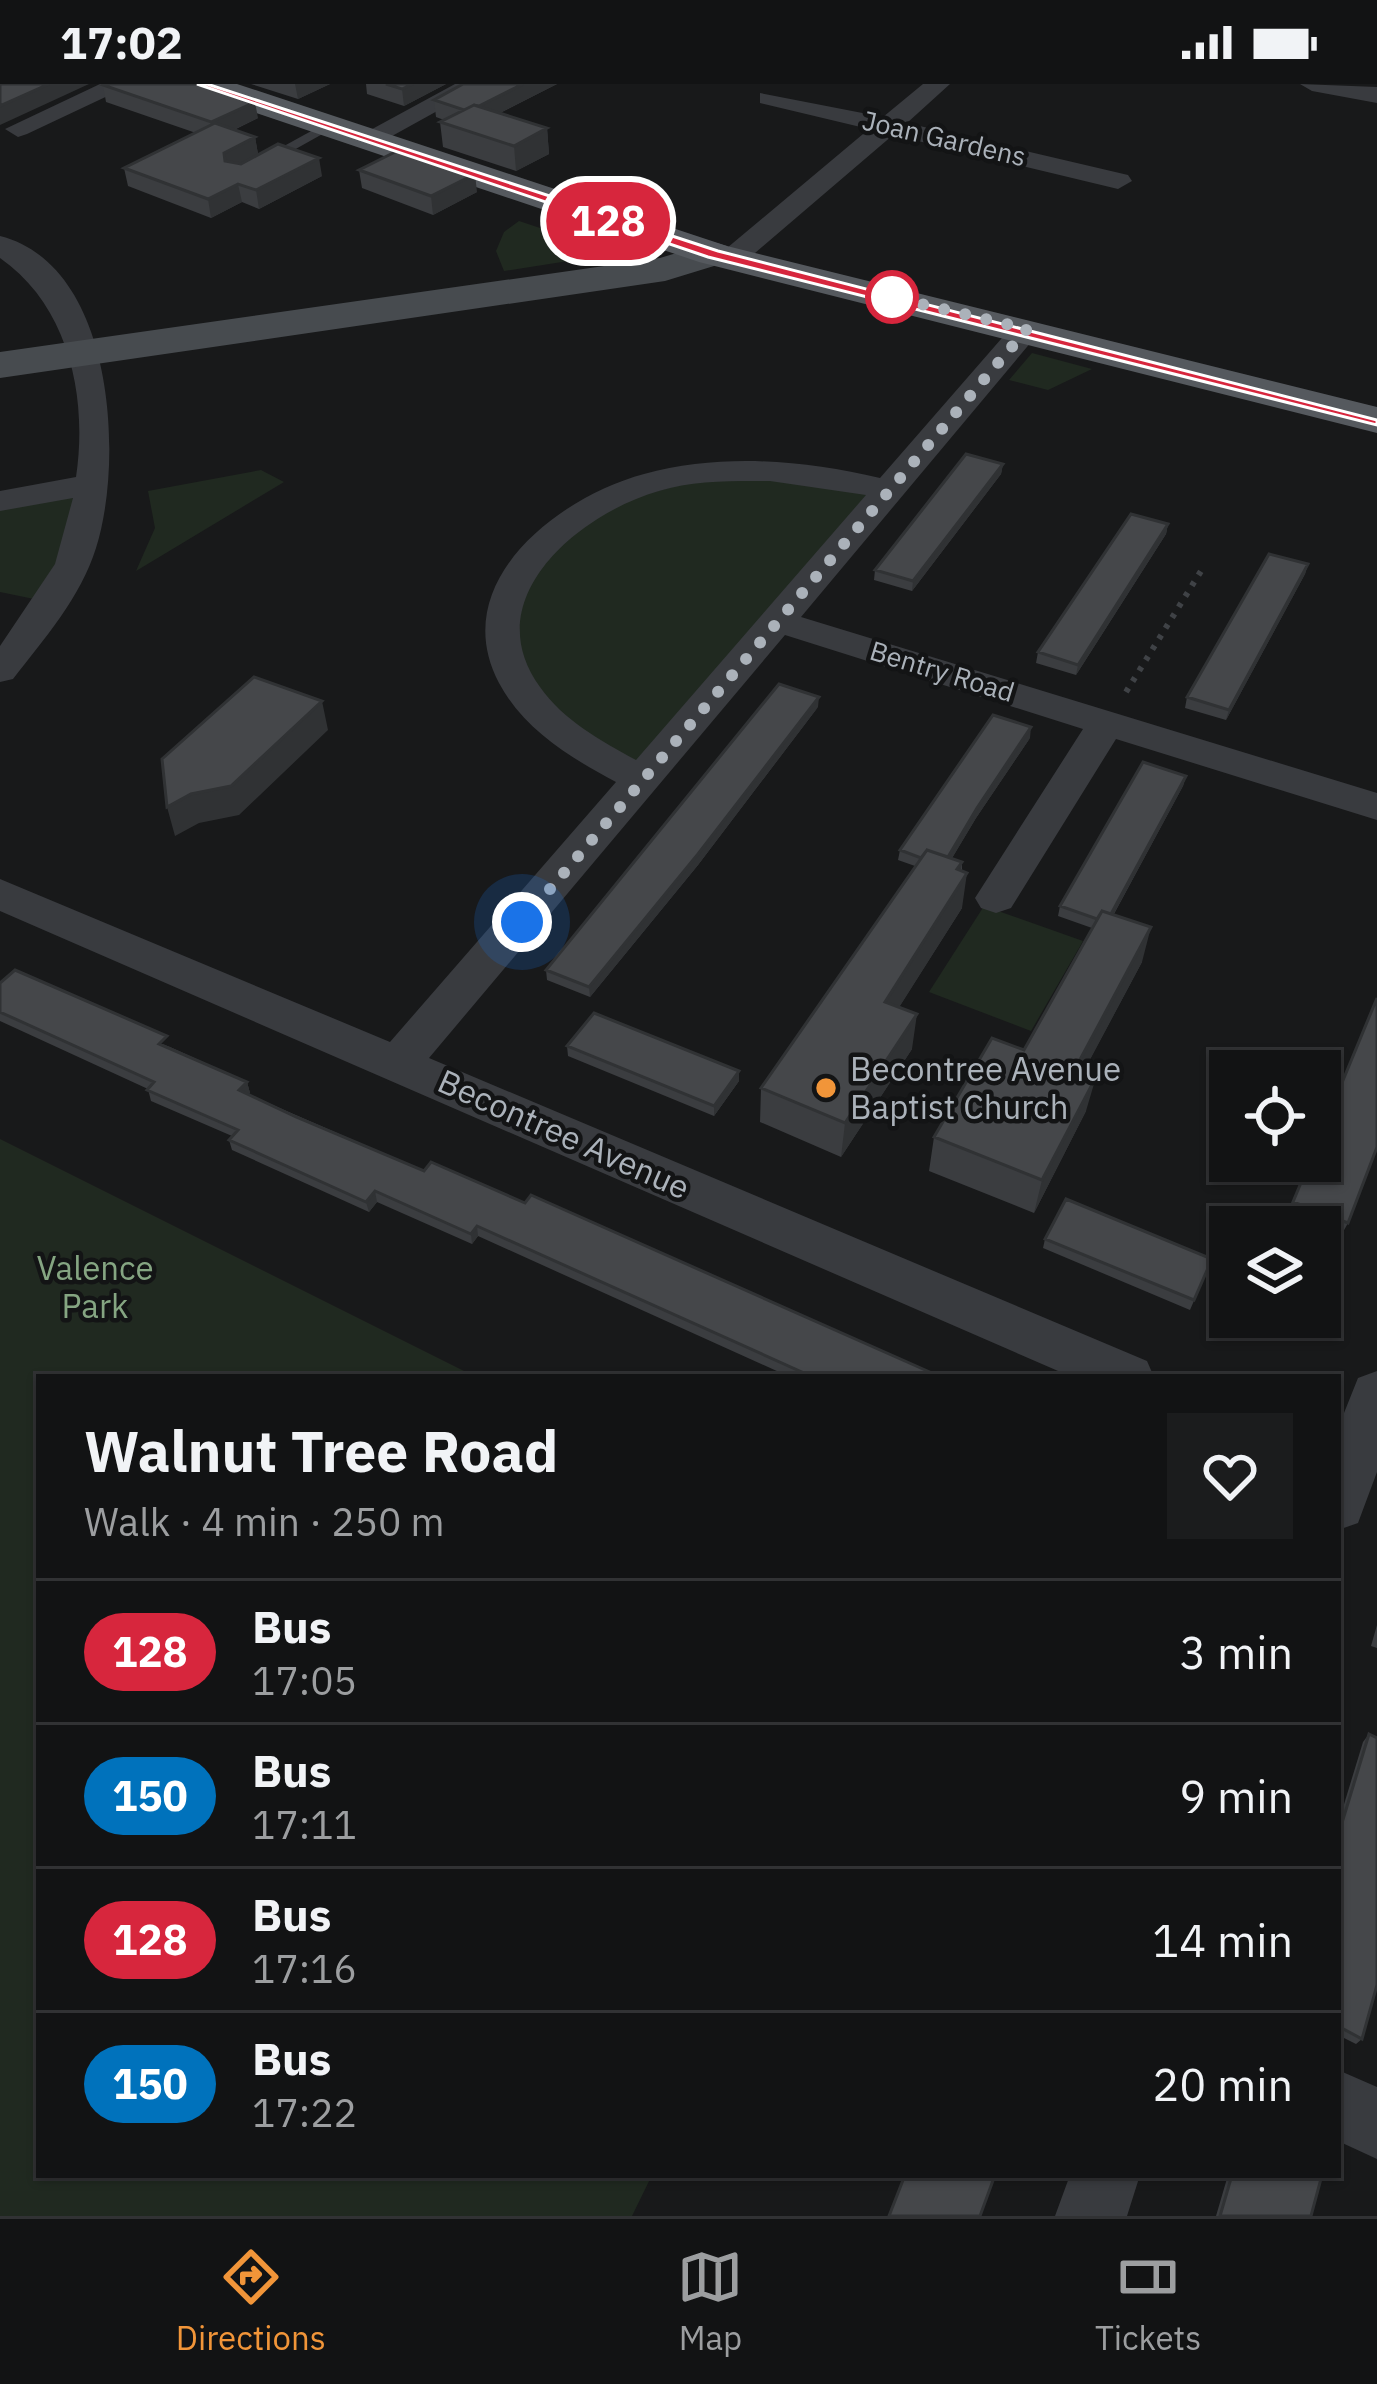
<!DOCTYPE html>
<html lang="en">
<head>
<meta charset="utf-8">
<style>
  :root { --surface:#121314; --page:#1b1c1d; --text:#f1f3f6; --muted:#9c9ea0; --line:#313234; --accent:#f19539 }
  body { margin:0; font-family:"IBM Plex Sans",sans-serif; background:var(--page); color:var(--text); height:100vh; display:flex; flex-direction:column; font-size:45px; white-space:nowrap }
  * { box-sizing:border-box; margin:0 }
  p { font-size:39px; color:var(--muted) }
  .icon { flex:none; width:66px; height:66px; fill:none; stroke:currentColor; stroke-width:2; stroke-linecap:round; stroke-linejoin:round }
  .map { position:relative; flex:1; overflow:hidden }
  .side { position:absolute; left:36px; top:1290px; width:1305px; height:804px; display:flex; flex-direction:column; background:var(--surface); border-radius:0px; box-shadow:0 3px 9px #0004,0 0 0 3px var(--line) }
  .side>* { flex:none }
  .badge { padding:0 24px; border-radius:39px; font-size:42px; line-height:78px }
  .fabs { position:absolute; left:1209px; top:966px; display:grid; gap:24px }
  .fabs a { display:grid; place-items:center; width:132px; height:132px; border-radius:0px; background:var(--surface); box-shadow:0 3px 9px #0004,0 0 0 3px var(--line); font-size:60px }
  .you { position:absolute; width:60px; height:60px; margin:-30px; border:9px solid #fff; border-radius:50%; background:#1a73e8; box-shadow:0 0 0 18px #1a73e833 }
  .map>.badge { position:absolute; translate:-50% -50%; box-shadow:0 0 0 6px #fff }
  .round { display:grid; place-items:center; flex:none; width:126px; height:126px; border-radius:0px; background:var(--page) }
  .headline { display:flex; align-items:center; justify-content:space-between; height:204px; padding:0 48px }
  h1 { font-size:57px; font-weight:800; line-height:90px }
  ul { padding:0; list-style:none }
  li { display:flex; align-items:center; gap:36px; height:144px; padding:0 48px; border-top:3px solid var(--line) }
  li div { flex:1 }
  li b { display:block; font-size:45px }
  li em { font-style:normal }
  li .badge { min-width:132px; font-weight:700; text-align:center }
  .status { display:flex; justify-content:space-between; align-items:center; height:84px; padding:0 60px; background:var(--surface); direction:ltr }
  .status svg { height:33px; fill:currentColor }
  .menu { display:flex; justify-content:space-around; align-items:center; height:168px; border-top:3px solid var(--line); background:var(--surface); font-size:33px; color:var(--muted) }
  .menu a { display:grid; justify-items:center; gap:6px }
  .menu .current { color:var(--accent) }
  .map>svg:first-child { display:block }
</style>
</head>
<body>
<div class="status"><b>17:02</b><svg viewBox="0 0 49 12"><path d="M0 12V9h3v3zM5 12V6h3v6zM10 12V3h3v9zM15 12V0h3v12zM26 1h20v11H26zM47 4h2v5h-2z"/></svg></div>
<div class="map">
<svg width="1377" height="2132" viewBox="0 0 1377 2132">
  <rect width="100%" height="100%" fill="#18191a"/>
  <path fill="#202920" d="M519,137L594,162L600,172L504,187L496,167L504,148Z
    M1032,269L1092,285L1048,306L1009,296Z
    M261,386L284,398L136,487L155,444L148,407Z
    M719,390L888,406L645,697L517,598L507,512L572,431Z
    M80,412L66,463L34,515L0,508V426Z
    M984,822L1083,857L1031,947L929,908Z
    M0,1055L476,1293H39V2091H652L632,2132H0Z"/>
  <g fill="none" stroke-linecap="round" stroke-linejoin="round">
    <path stroke="#3f4246" stroke-width="6" stroke-dasharray="4.5 8" stroke-linecap="butt" d="M1126,608L1201,487"/>
    <path fill="#393b3f" fill-rule="evenodd" d="M324,40L335,43L267,81L255,78Z"/>
    <path fill="#393b3f" fill-rule="evenodd" d="M100,0H133L27,50L18,53L5,45Z
      M455,0H486L374,62L365,64L352,56Z
      M923,0H950L907,39L1128,91L1132,97L1118,105L893,51L741,181H721L717,175L721,169L869,45L760,19V9L883,33Z
      M1300,0L1377,3V19L1312,7Z
      M0,152C115,181 124,376 96,464C81,513 44,555 13,595L0,598V562L55,480L73,414L0,427V407L76,393C88,313 69,222 0,174Z
      M1026,236L1041,245L1037,251L801,533L1377,709V736L1116,655L1011,824L996,829L981,824L975,814L1083,645L785,551L429,974L1147,1277L1154,1293H1072L0,827V795L390,958L616,698C571,674 524,646 499,599C446,499 558,413 644,390C722,369 803,376 880,394L1015,239ZM770,397L866,411L636,676C601,657 563,636 540,603C475,514 581,429 659,407C694,396 733,397 770,397Z
      M1377,1287V1388L1358,1439L1338,1446V1344L1358,1294Z
      M1338,1986L1377,2003V2075L1338,2057Z
      M1070,2091H1140L1127,2132H1055Z"/>
    <path fill="#474b4f" fill-rule="evenodd" d="M713,158L727,162L733,170L727,178L665,197L0,294V268L660,174Z"/>
    <path fill="#55595e" fill-rule="evenodd" d="M186,0H237L727,162L1377,323V349L699,178L191,7Z"/>
  </g>
  <path fill="#3b3d40" d="M251,0H330L298,15Z
    M366,0H446L404,22L367,10Z
    M463,0H557L500,29L547,44L549,70L516,87L443,63L440,38L444,36L436,33L434,16Z
    M103,1L258,34L234,46L255,53L258,70L322,92L259,125L242,118L211,134L128,102L124,84L196,49L106,18Z
    M359,86L477,108L433,131L362,104Z
    M1003,380L1001,390L912,507L874,496L875,486Z
    M1168,440L1166,450L1076,591L1036,579L1038,568Z
    M1308,480L1305,490L1226,636L1185,624L1187,613Z
    M818,623L698,781L590,913L547,896L546,886Z
    M1030,654L976,734L952,774L962,778V824L899,923L912,965L841,1073L760,1038L761,1004L915,782L898,776L900,766Z
    M1186,692L1183,702L1114,830L1142,878L1083,988L1086,1027L1034,1129L929,1087L934,1053L1024,966L1092,844L1058,832L1060,822Z
    M0,899L170,963L247,998L250,1009L248,1010L424,1087L525,1119L941,1293H790L478,1152L472,1160L377,1118L369,1128L232,1066L229,1056L232,1052L151,1017L148,1005L0,937Z
    M567,962L739,987V997L714,1032L568,972Z
    M1309,1077L1348,1139L1343,1148L1288,1128Z
    M1045,1155L1212,1175L1190,1226L1043,1164Z
    M1230,1196V1230L1217,1225Z
    M1236,1233H1305L1294,1257Z
    M1377,1541V1564L1371,1562Z
    M1369,1650L1362,1955L1356,1960L1338,1951V1740L1363,1658Z
    M1228,2091H1322L1311,2132H1216Z"/>
  <path fill="#303234" d="M49,0H89L0,41V22Z
    M295,0H330L298,15Z
    M413,0H446L404,22L402,5Z
    M523,0H557L470,44L469,27Z
    M255,18L258,34L214,55L211,38Z
    M547,44L549,70L516,87L514,62Z
    M255,53L258,70L228,87L224,69Z
    M319,74L322,92L259,125L256,106Z
    M475,90L477,108L433,131L431,112Z
    M238,100L242,118L211,134L208,115Z
    M1003,380L1001,390L912,507L913,497Z
    M1168,440L1166,450L1076,591L1078,581Z
    M1308,480L1305,490L1226,636L1229,626Z
    M819,613L818,623L698,781L590,913L589,903Z
    M322,617L328,646L239,731L199,739L175,752L167,723Z
    M1031,643L1030,654L976,734L942,791L943,781L977,724Z
    M1186,692L1183,702L1104,848L1106,838Z
    M962,778L958,804L967,789L962,824L881,952L885,918Z
    M1151,843L1142,878L1067,1019L1075,985Z
    M917,930L912,965L841,1073L845,1039Z
    M739,987V997L714,1032V1022Z
    M1096,993L1086,1027L1034,1129L1042,1096Z
    M247,998L250,1009L242,1017L239,1006Z
    M375,1107L377,1118L369,1128L366,1118Z
    M477,1142L478,1152L472,1160L471,1150Z"/>
  <path fill="#45474a" stroke="#303234" stroke-width="3" d="M0,0H49L0,22Z
    M105,0H202L255,18L211,38L103,1Z
    M386,0H413L402,5Z
    M463,0H523L479,22L474,21L464,26L434,16Z
    M474,21L547,44L514,62L440,38Z
    M215,39L255,53L224,69L225,77L241,80L278,60L319,74L256,106L238,100L208,115L124,84Z
    M401,65L475,90L431,112L359,86Z
    M966,370L1003,380L913,497L875,486Z
    M1131,430L1168,440L1078,581L1038,568Z
    M1269,470L1308,480L1229,626L1187,613Z
    M254,593L322,617L231,702L191,710L167,723L162,675Z
    M779,600L819,613L698,770L589,903L546,886Z
    M993,631L1031,643L977,724L948,773L927,766L921,774L900,766Z
    M1143,678L1186,692L1111,830L1102,827L1097,835L1060,822Z
    M927,766L962,778L957,785L967,789L885,918L917,930L845,1039L761,1004Z
    M1102,827L1151,843L1075,985L1096,993L1042,1096L934,1053L992,954L1024,966Z
    M15,886L167,952L159,960L247,998L239,1006L296,1033L424,1087L431,1078L525,1119L531,1111L941,1293H813L477,1142L471,1150L375,1107L366,1118L229,1056L238,1046L147,1006L154,998L0,928V899Z
    M1377,914V1063L1348,1139L1293,1118L1310,1077H1320V1052Z
    M594,929L739,987L714,1022L567,962Z
    M1066,1115L1212,1175L1194,1216L1045,1155Z
    M1230,1196V1219L1221,1216Z
    M1263,1233H1305L1299,1248Z
    M1369,1650L1377,1654V1901L1362,1955L1338,1942V1752Z
    M905,2091H995L980,2132H889Z
    M1232,2091H1322L1311,2132H1220Z"/>
  <path fill="#d7263d" stroke="#fff" stroke-width="3" d="M197,0H207L718,167L1377,336V341L708,173Z"/>
  <g fill="none" stroke-linecap="round" stroke-linejoin="round">
    <path stroke="#abb2ba" stroke-width="12" stroke-dasharray="0 21.6" d="M522,838L1027,245L892,213"/>
  </g>
  <circle fill="#fff" stroke="#d7263d" stroke-width="6" cx="892" cy="213" r="24"/>
  <circle fill="#f19539" stroke="#131415" stroke-width="4.5" cx="826" cy="1004" r="12"/>
  <g text-anchor="middle" stroke-width="9" stroke-linejoin="round" paint-order="stroke">
    <g font-size="27" fill="#abb2ba" stroke="#131415">
      <text transform="translate(944 55) rotate(13)" y="9">Joan Gardens</text>
      <text transform="translate(942 588) rotate(17)" y="9">Bentry Road</text>
    </g>
    <g font-size="33" fill="#abb2ba" stroke="#131415" text-anchor="start">
      <text x="850" y="997">Becontree Avenue<tspan x="850" dy="38">Baptist Church</tspan></text>
    </g>
    <g font-size="33" fill="#abb2ba" stroke="#131415">
      <text transform="translate(564 1050) rotate(24)" y="12">Becontree Avenue</text>
    </g>
    <g font-size="33" fill="#85a582" stroke="#131415">
      <text x="95" y="1196">Valence<tspan x="95" dy="38">Park</tspan></text>
    </g>
  </g>
</svg>
<div class="fabs">
<a><svg class="icon" aria-label="locate" viewBox="0 0 24 24"><circle cx="12" cy="12" r="6"/><path d="M12 2v4M12 18v4M2 12h4M18 12h4"/></svg></a>
<a><svg class="icon" aria-label="layers" viewBox="0 0 24 24"><path d="M12 4l9 5-9 5-9-5zM3 14l9 5 9-5"/></svg></a>
</div>
<div class="you" style="left:522px;top:838px"></div>
<b class="badge" style="left:608px;top:137px;background:#d7263d;color:#fff">128</b>
<section class="side">
<div class="headline"><div><h1>Walnut Tree Road</h1><p>Walk · 4 min · 250 m</p></div><a class="round"><svg class="icon" aria-label="heart" viewBox="0 0 24 24"><path d="M12 20l-8-8c-3-5 5-10 8-4 3-6 11-1 8 4z"/></svg></a></div>
<ul>
<li><span class="badge" style="background:#d7263d;color:#fff">128</span><div><b>Bus</b><p>17:05</p></div><em>3 min</em></li>
<li><span class="badge" style="background:#0072bc;color:#fff">150</span><div><b>Bus</b><p>17:11</p></div><em>9 min</em></li>
<li><span class="badge" style="background:#d7263d;color:#fff">128</span><div><b>Bus</b><p>17:16</p></div><em>14 min</em></li>
<li><span class="badge" style="background:#0072bc;color:#fff">150</span><div><b>Bus</b><p>17:22</p></div><em>20 min</em></li>
</ul>
</section>
</div>
<nav class="menu">
<a class="current"><svg class="icon" aria-label="directions" viewBox="0 0 24 24"><path d="M12 3l9 9-9 9-9-9zM9 14v-3h6M13 9l2 2-2 2"/></svg>Directions</a>
<a><svg class="icon" aria-label="map" viewBox="0 0 24 24"><path d="M3 6l6-2 6 2 6-2v14l-6 2-6-2-6 2zM9 4v14M15 6v14"/></svg>Map</a>
<a><svg class="icon" aria-label="tickets" viewBox="0 0 24 24"><path d="M3 7h18v10H3zM15 7v10"/></svg>Tickets</a>
</nav>
</body>
</html>
